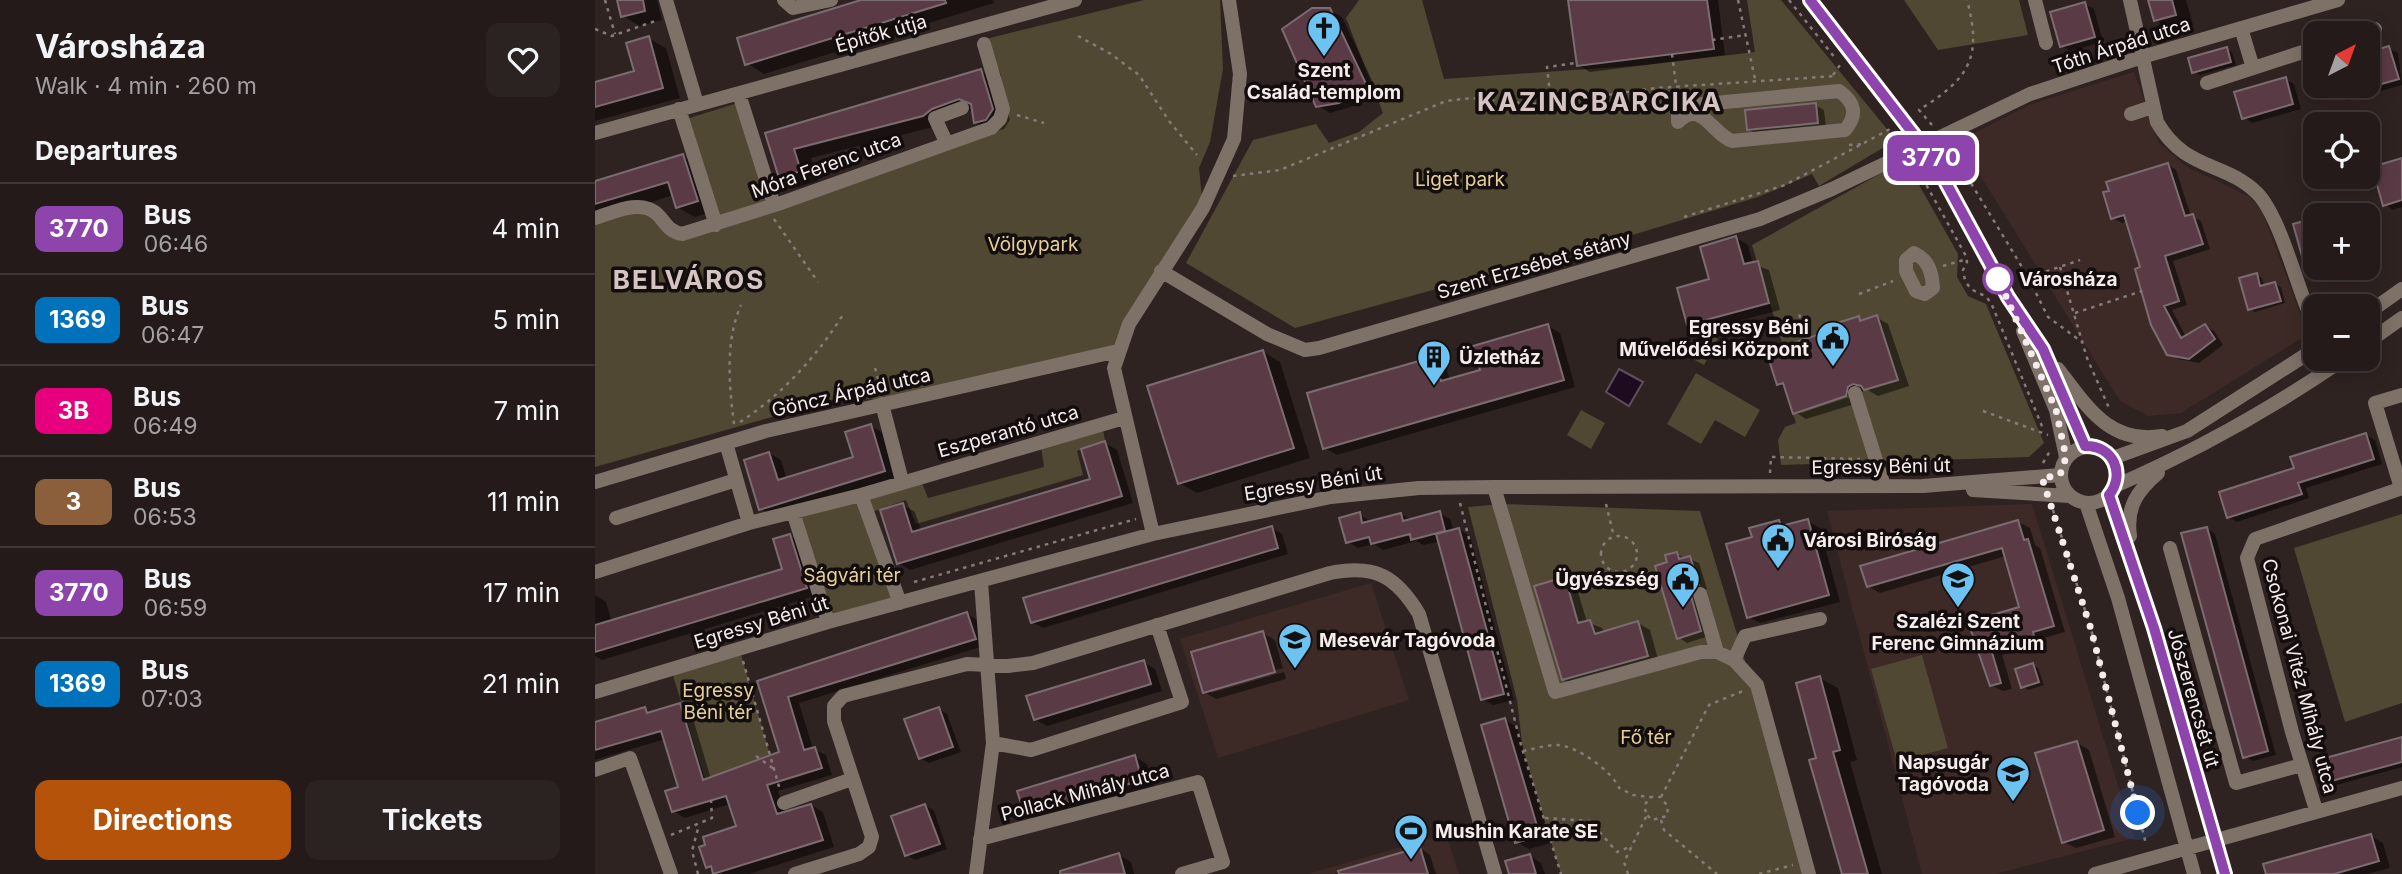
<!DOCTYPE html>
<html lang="en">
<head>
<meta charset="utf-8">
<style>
  :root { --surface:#231a19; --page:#2b2322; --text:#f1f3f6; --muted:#a3a1a2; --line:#403838; --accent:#b45309 }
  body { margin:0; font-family:Inter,sans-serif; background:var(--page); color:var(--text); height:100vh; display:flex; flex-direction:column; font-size:26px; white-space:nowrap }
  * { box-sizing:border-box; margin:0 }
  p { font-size:23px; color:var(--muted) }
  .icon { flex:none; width:38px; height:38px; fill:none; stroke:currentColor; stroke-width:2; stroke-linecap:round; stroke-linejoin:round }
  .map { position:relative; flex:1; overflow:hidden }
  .side { display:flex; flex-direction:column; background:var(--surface); width:595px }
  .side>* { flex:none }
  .badge { padding:0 14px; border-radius:10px; font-size:24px; line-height:46px }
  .needle { width:46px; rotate:41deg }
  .buttons { position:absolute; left:1708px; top:21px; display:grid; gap:14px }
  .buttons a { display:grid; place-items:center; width:77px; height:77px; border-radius:14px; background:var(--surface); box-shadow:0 4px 18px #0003,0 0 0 2px var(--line); font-size:35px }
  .you { position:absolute; width:35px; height:35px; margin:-18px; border:5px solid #fff; border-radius:50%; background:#1a73e8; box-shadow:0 0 0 10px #1a73e833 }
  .map>.badge { position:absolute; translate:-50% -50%; box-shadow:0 0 0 4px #fff }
  h2 { padding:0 35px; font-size:26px; line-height:63px }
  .round { display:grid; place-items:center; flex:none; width:74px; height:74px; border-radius:14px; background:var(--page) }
  .headline { display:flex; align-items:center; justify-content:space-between; height:119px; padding:0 35px }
  h1 { font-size:33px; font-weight:700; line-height:52px }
  .cta { display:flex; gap:14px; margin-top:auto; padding:14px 35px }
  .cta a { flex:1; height:80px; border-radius:14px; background:var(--accent); color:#fff; font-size:28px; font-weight:700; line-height:80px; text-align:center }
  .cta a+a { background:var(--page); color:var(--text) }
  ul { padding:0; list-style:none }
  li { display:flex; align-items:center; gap:21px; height:91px; padding:0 35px; border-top:2px solid var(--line) }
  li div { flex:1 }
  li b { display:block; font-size:26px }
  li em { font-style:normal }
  li .badge { min-width:77px; font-weight:700; text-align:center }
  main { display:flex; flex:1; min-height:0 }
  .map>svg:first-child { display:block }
</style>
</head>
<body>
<main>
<section class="side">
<div class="headline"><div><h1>Városháza</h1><p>Walk · 4 min · 260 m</p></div><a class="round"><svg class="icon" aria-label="heart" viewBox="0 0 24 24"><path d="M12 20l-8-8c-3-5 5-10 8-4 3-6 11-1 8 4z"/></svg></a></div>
<h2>Departures</h2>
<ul>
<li><span class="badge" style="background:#8e44ad;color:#fff">3770</span><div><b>Bus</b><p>06:46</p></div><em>4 min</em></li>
<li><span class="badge" style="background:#0072bc;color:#fff">1369</span><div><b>Bus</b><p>06:47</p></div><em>5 min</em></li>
<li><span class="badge" style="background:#e6007e;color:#fff">3B</span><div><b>Bus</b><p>06:49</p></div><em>7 min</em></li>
<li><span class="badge" style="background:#8b5e3c;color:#fff">3</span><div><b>Bus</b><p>06:53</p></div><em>11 min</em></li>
<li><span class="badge" style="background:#8e44ad;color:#fff">3770</span><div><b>Bus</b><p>06:59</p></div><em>17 min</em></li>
<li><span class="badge" style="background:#0072bc;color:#fff">1369</span><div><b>Bus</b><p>07:03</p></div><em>21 min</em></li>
</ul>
<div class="cta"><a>Directions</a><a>Tickets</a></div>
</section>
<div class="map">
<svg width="1807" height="874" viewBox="0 0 1807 874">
  <rect width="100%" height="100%" fill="#2f2321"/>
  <path fill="#3d2a27" d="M1539,72L1564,143L1592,167L1655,197L1667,211L1713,334L1586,413L1553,416L1525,401L1364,141L1436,104Z
    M1437,504L1539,838L1400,874H1327L1232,511Z
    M776,583L814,700L623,758L585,639Z
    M851,834L864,874H713Z"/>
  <path fill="#504832" d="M549,0H625L628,69L615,142L604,168L608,208L523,351L290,400L248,397L0,467V218L41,207L94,232L121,225L88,120L146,102L179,204L408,120L406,75L391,39Z
    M764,0H827L849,79L1050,65L1160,52L1152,0H1186L1301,140L1224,186L1217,174L1163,197L1034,236L700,328L591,263L658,140L721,124L734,143L764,132L788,113L751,18Z
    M1309,0H1424L1433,35L1343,50Z
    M1310,160L1363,254L1362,277L1373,296L1391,304L1449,443L1434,457L1186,465L1183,440L1190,427L1201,423L1198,414L1302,380L1281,315L1188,346L1157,245Z
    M1110,331L1123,339L1109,365L1083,351L1090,338L1102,344Z
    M1101,373L1165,410L1150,437L1120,420L1106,444L1072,424Z
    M986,410L1010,423L996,449L972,435Z
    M508,429L510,441L482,451L488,475L321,524L311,500L277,512L272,498L327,483L333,498L449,467L446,447Z
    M266,495L305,603L233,622L198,512Z
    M907,504L1105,511L1214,874H966L928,751L922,700L873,507Z
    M1807,514V703L1750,722L1699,548Z
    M145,651L175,755L111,783L77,672Z
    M1327,655L1353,748L1302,762L1276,669Z"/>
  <path fill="#1e0b1f" stroke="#5e4e5c" stroke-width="2" d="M1024,369L1048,382L1034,406L1011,392Z"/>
  <path fill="#0007" fill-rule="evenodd" d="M24,0H62L67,20L45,26L28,16Z
    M272,0H398L399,3L169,74L152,63Z
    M975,0H1123L1130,55L995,72L983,65Z
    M1555,0H1591L1598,25L1578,31L1561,20Z
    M1490,4L1499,9L1508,42L1475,51L1467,46Z
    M718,10H735L747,17L783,93L771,97L766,104L735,113L723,106L706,21L707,15Z
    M53,38L71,48L85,98L0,121V84L42,73Z
    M1794,48L1803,53L1807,85L1752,101L1743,96L1740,86H1773V54Z
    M1632,49L1637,52L1641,65L1605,75L1599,72Z
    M386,71L404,81L415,120L409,129L398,132L380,122L378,110L355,118L346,125L216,158L223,181L203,187L185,177L172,134Z
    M1690,79L1699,84L1706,109L1657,123L1649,117Z
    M1220,105L1229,110L1231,127L1162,134L1153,129Z
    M88,156L106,166L120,211L100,217L82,207L79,195L0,219V183Z
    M1807,160V207L1798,210L1790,204Z
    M1573,164L1581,170L1596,216L1606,221L1615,249L1578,261L1592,305L1577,310L1591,337L1610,326L1619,331L1628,345L1604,363L1583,359L1573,354L1533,221L1527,223L1518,218Z
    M1720,219V264H1718L1710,259L1700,225Z
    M1141,238L1153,245L1158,264L1174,270L1185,310L1105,331L1094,324Z
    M1661,275L1667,278L1669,287L1680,284L1686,287L1690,303L1660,312L1655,309Z
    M1281,317L1293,324L1314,386L1283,396L1271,389L1264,394L1263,403L1211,419L1200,412L1192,389L1183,384L1243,330L1264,318L1269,321ZM1259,392L1260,395L1206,413V409Z
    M953,326L965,333L980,387L742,455L730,448L838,358L850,365L855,381L887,371Z
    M667,351L685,362L715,458L602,493L584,483Z
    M276,426L288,433L302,478L178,516L166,509L174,453L186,460L192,480L260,458Z
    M1771,435L1780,440L1787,464L1711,488L1714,498L1642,522L1633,517L1701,469Z
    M510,443L522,450L538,503L315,570L303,563L308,505L320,512L326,531L497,480Z
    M844,513L855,519L859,531L864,529L875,536L919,700L898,705L887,699L845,541L829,545L821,541L788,550L779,544L763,548L753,542L764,514L776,522L806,514L816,520Z
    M1213,521L1225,528L1245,602L1165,623L1153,616L1159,538L1184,522L1192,527Z
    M1423,522L1435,528L1440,545L1445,548L1470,632L1449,638L1450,643L1407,655L1417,689L1408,691L1396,685L1375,624L1427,609L1411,556L1285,593L1273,586Z
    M676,528L687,534L693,554L448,628L437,622Z
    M1612,528L1620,534L1681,755L1658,761L1649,756Z
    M195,536L207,543L223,595L7,660L0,656V595L11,602L17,622L189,570Z
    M1081,554L1104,563L1112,589L1106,592L1114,636L1092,643L1083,637L1074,564Z
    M969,579L981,586L992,622L1007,628L1009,633L1043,623L1055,630L1064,663L980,686L968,679Z
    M372,614L384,621L392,645L204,703L218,749L231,755L237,775L183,791L190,814L216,805L228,812L239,847L154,874H120L112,866L143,827L135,804L90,818L78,811L85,788L70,739L0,760V723L49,709L58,713L84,705L96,712L116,779L186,753L164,683Z
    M668,633L680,640L691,679L621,699L609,692ZM688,668L689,672L616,693V689Z
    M548,662L560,669L567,691L452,726L440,719Z
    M1438,665L1443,668L1449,685L1433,690L1428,687Z
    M1225,678L1243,688L1262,760L1255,762L1287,874H1249L1223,759Z
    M344,709L352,714L366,752L334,763L325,758Z
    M910,720L922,727L956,843L934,849L922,842Z
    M1807,738V767L1738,786L1731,782Z
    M1482,743L1494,750L1520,837L1481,848L1469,842Z
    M540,757L552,764L559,786L443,821L431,814Z
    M330,805L339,811L352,849L320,860L312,855Z
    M1776,836L1788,843L1795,868L1772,874H1673Z
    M825,848L835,855L841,874H739Z
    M524,855L536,862L539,874H461Z
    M935,856L946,863L950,874H916Z"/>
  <path fill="#5a3a45" stroke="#7b6c71" stroke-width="2" d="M22,0H48L50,11L26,17Z
    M266,0H350L351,3L150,65L142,38Z
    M973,0H1112L1119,49L982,66Z
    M1553,0H1577L1581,15L1559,21Z
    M1490,2L1500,37L1465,47L1455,12Z
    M717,8H735L772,86L744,103L721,107L687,29Z
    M54,36L68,88L0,107V82L39,71L31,43Z
    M1794,46L1804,79L1773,88V52Z
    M1632,47L1636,62L1597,73L1593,58Z
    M386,69L398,109L391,120L379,123L376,104L364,99L337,109L328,116L199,149L206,171L184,178L170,133Z
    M1691,77L1698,104L1647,119L1639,92Z
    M1221,103L1223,123L1152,130L1150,110Z
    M88,154L103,201L81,208L73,182L0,204V181Z
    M1807,158V200L1788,206L1777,167Z
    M1573,163L1590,216L1598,214L1608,244L1570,256L1584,301L1569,306L1586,338L1610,324L1620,339L1594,359L1572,355L1556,325L1540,269L1545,267L1529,215L1516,219L1508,192L1514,191L1511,182Z
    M1720,218V257L1708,260L1698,224Z
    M1141,236L1149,264L1163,261L1174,303L1092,325L1082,288L1114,279L1105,247Z
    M1662,273L1665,286L1680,282L1686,301L1653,310L1644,278Z
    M1282,315L1303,380L1269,390L1266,386L1258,384L1253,387L1251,396L1198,414L1188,383L1182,385L1173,357L1178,355L1176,350L1241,329L1239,324L1264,316L1265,321Z
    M953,324L969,380L728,449L712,393L838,357L846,381L885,370L878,346Z
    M668,350L699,448L583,484L552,386Z
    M276,424L290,471L164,510L149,460L174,452L183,480L258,457L250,432Z
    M1771,433L1779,459L1703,483L1707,494L1632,518L1624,492L1699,468L1695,457Z
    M510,441L527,496L302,564L285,510L308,503L317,532L495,479L486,449Z
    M845,511L850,531L816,540L815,534L776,544L774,537L751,543L744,518L765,512L767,523L806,513L808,521Z
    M1213,519L1234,595L1152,618L1131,544L1157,537L1154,528L1184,520L1186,526Z
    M1423,520L1429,540L1433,539L1459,626L1438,632L1439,636L1396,649L1406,683L1395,686L1373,622L1424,607L1407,548L1272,587L1265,566Z
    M677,526L683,548L436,623L428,598Z
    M1612,527L1673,751L1648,758L1586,533Z
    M864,528L909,694L886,700L841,534Z
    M195,534L212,588L0,652V625L187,569L178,539Z
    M1082,552L1084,559L1095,556L1104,585L1097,587L1096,596L1106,631L1082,639L1060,566L1072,562L1070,555Z
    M970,577L983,623L995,620L1000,634L1043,621L1053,656L967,680L939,586Z
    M372,612L381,639L193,697L209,750L220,747L227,768L172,785L182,814L216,804L228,840L118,874L116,866L111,868L104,847L110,845L108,837L141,826L131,796L77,812L70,791L83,787L66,731L0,750V722L50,707L52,713L85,703L108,780L184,752L162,681Z
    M668,631L680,672L608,693L596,652Z
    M549,660L556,684L439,720L431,696Z
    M1438,663L1444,682L1426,688L1420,669Z
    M1225,676L1245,750L1238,752L1273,874H1247L1214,760L1221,758L1201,683Z
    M344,707L358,747L324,759L309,719Z
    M910,718L945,836L920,843L886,725Z
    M1807,737V762L1729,783L1723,760Z
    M1482,741L1509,830L1467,843L1440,753Z
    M540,755L547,780L430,815L422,791Z
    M330,804L345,844L310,856L296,816Z
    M1776,834L1784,861L1739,874H1671L1668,864Z
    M825,847L833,874H744L743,871Z
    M524,853L530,874H465V871Z
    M935,854L941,874H914L910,861Z"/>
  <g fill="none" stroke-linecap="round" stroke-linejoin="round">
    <path stroke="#867b7a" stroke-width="2.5" stroke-dasharray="3.5 5" stroke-linecap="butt" d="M10,0L20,34
      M1143,0L1160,79
      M1194,0L1240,58
      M0,29L17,36L63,20
      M483,36L516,54L544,75L574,121L602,155
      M1117,40L1150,35
      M1077,54L1081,85
      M1238,75L1245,65
      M956,103L952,67L981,63
      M422,115L449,123
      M1337,125L1324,110C1373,79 1388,59 1372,0
      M1254,145L1268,144
      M1354,147L1433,277L1453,317L1487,342
      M1319,163L1371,256L1372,262L1368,270C1370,287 1377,291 1391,296L1397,305L1449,431
      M638,176L685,170L851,101L877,98L937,104L964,102L1061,88L1241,76
      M1089,217L1190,185L1297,128
      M179,219L223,282
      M1348,266L1372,259
      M1465,267L1492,358L1514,408
      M1435,277L1485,260
      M1264,294L1298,281
      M1480,313L1547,291
      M1184,334L1208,326L1204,314
      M280,368L284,382
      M1388,411L1453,435
      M145,422C187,395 223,355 249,313
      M139,424C134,385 130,341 146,305
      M1448,463L1455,451
      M1175,473L1176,457L1265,459
      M865,503L926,745L966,874
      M1011,504L1019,537
      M1458,510L1496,629L1551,844
      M1006 554a18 18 0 1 1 36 0a18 18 0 1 1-36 0Z
      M319,582L541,519
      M148,661L185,790
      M928,751C939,749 951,745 962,745C981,745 1018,772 1024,788L1038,795L1055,797
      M161,756L179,769
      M1066,797L1114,705L1148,691
      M950,818L995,821L1022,852L1037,846
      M1066,820L1069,830L1122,874
      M76,835L117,818L116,800
      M103,874L97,851L104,825
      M1033,874L1029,862L1052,815L1049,806L1055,797H1066L1073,807L1072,816L1057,820L1052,815
      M1164,874L1198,865"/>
    <path stroke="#7e7168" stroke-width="14" d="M71,0L102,104
      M189,0L198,8L236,0
      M1215,0L1327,145L1351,181L1413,297L1448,349L1490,446
      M1440,0L1451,43
      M1535,0L1562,122C1590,171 1629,161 1662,193C1683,214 1700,278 1712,308
      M1646,28L1658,68
      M1766,33L1780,29
      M1612,83L1720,48
      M1244,91C1260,102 1263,115 1250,130L1137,141C1117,134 1106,98 1083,122V111L1089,106Z
      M144,94L179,205
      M84,109L121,225
      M1536,114L1557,107
      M0,133L480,0
      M351,142L340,118L367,108
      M0,218C18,213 44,199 61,213C71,222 72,231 87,234L186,203L396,128L405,119L408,109L389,44
      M1319,253C1334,260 1337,273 1338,288L1330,294L1321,291L1311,271V260Z
      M566,271L672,334L710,350L724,348L1165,219L1237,189L1435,94L1547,57L1743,0
      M1773,313L1807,289
      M1428,331L1461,410L1471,457
      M1773,342L1807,318
      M1463,369C1492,406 1514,445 1567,436
      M1260,393L1289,486
      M287,404L307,481
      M131,443L154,523
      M1466 475a28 28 0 1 1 56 0a28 28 0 1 1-56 0Z
      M1518,458L1592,431L1720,349
      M0,482L171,431L523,351
      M1520,486C1601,451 1676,409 1749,359
      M899,487L960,692L1106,652H1122L1139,660L1162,685L1214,874
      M1806,488L1780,403L1807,395
      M1378,490L1474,496
      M266,495L305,603
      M1514,495L1559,628L1630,874
      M1491,503L1523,598L1599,874
      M198,512L233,622
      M21,518L141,480
      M558,534L519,368L534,324L608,208L639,139L645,74L634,0
      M1535,536C1531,507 1542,491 1563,473
      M1575,548L1641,783L1707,765
      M0,572L154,523L266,495L529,418
      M1105,594L1122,652
      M1139,660L1150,636L1225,619
      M0,692L233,622L558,534L736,497L824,488L899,487L1328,486L1465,475
      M398,743L436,750L587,702L562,625
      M0,770L35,758L76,874
      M189,803L257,779
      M1721,810L1697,732L1652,558L1660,539L1807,488
      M385,839L603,782L628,862L587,874
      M200,874L264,854L274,847L277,837L239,721V706L248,696L372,664L413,666L438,663L735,573C780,564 801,576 824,614L900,874
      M381,874L398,743L386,582
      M1500,874L1807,788"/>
  </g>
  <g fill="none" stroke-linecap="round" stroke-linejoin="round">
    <g stroke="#fff" stroke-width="16">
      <path id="line" d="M1215,0L1327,145L1350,181L1413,297L1448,349L1490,446C1518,445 1531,474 1514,495L1559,628L1630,874"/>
    </g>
    <use href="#line" stroke="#8e44ad" stroke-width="10"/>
    <path stroke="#f5eceb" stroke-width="7" stroke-dasharray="0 12.6" d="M1403,279L1402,276L1461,410L1471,457L1465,475L1447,478L1496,629L1543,813"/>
  </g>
  <defs>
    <g id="church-pin" transform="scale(1.75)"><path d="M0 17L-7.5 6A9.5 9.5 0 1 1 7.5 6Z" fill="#6cc3f2" stroke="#130e0d"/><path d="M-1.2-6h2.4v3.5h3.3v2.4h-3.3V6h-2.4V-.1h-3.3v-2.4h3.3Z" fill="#111"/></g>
    <g id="civic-pin" transform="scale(1.75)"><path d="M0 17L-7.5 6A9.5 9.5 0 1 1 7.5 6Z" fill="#6cc3f2" stroke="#130e0d"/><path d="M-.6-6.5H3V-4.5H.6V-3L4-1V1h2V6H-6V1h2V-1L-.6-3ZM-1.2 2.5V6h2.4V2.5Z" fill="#111"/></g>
    <g id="building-pin" transform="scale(1.75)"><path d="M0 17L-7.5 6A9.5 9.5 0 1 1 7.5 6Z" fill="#6cc3f2" stroke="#130e0d"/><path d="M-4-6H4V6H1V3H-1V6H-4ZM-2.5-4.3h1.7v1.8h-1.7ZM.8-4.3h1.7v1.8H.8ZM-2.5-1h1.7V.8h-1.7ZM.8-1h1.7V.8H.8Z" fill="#111"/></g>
    <g id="school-pin" transform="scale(1.75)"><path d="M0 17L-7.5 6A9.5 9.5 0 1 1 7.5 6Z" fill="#6cc3f2" stroke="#130e0d"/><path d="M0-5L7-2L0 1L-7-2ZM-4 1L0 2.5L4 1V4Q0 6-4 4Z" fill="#111"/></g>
    <g id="stadium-pin" transform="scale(1.75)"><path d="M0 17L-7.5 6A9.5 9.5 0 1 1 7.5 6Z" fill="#6cc3f2" stroke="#130e0d"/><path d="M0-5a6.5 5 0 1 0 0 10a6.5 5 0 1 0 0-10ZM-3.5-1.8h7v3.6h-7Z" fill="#111"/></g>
  </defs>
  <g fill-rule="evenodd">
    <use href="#church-pin" x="729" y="28"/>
    <use href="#civic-pin" x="1238" y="338"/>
    <use href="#building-pin" x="839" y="357"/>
    <use href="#civic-pin" x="1183" y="540"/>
    <use href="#civic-pin" x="1088" y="579"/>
    <use href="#school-pin" x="1363" y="579"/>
    <use href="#school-pin" x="700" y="640"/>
    <use href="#school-pin" x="1418" y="773"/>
    <use href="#stadium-pin" x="816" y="831"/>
  </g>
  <circle fill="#fff" stroke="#8e44ad" stroke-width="3.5" cx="1403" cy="279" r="14"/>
  <g text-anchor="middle" stroke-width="7" stroke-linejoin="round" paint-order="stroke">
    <g font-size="19" fill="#f5eceb" stroke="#130e0d">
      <text transform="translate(286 33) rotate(-16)" y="7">Építők útja</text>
      <text transform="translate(1526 45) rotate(-18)" y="7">Tóth Árpád utca</text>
      <text transform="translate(231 165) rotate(-20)" y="7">Móra Ferenc utca</text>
      <text transform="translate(939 265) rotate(-16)" y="7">Szent Erzsébet sétány</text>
      <text transform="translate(256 392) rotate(-13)" y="7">Göncz Árpád utca</text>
      <text transform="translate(413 431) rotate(-16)" y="7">Eszperantó utca</text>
      <text transform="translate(1286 466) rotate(-1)" y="7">Egressy Béni út</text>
      <text transform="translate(718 483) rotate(-9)" y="7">Egressy Béni út</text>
      <text transform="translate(166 622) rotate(-17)" y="7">Egressy Béni út</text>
      <text transform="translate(1705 676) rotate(75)" y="7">Csokonai Vitéz Mihály utca</text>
      <text transform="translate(1599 698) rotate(74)" y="7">Jószerencsét út</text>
      <text transform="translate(490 792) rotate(-15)" y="7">Pollack Mihály utca</text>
    </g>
    <g font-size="19" font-weight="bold" fill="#f5eceb" stroke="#130e0d" text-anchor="start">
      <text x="729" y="77" text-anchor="middle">Szent<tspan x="729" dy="22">Család-templom</tspan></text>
      <text x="1214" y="334" text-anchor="end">Egressy Béni<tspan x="1214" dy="22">Művelődési Központ</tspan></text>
      <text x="864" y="364">Üzletház</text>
      <text x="1208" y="547">Városi Biróság</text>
      <text x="1064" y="586" text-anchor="end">Ügyészség</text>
      <text x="1363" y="628" text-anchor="middle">Szalézi Szent<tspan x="1363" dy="22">Ferenc Gimnázium</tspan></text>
      <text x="724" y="647">Mesevár Tagóvoda</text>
      <text x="1394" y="769" text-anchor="end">Napsugár<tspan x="1394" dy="22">Tagóvoda</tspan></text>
      <text x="840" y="838">Mushin Karate SE</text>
    </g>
    <g font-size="19" fill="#e7d097" stroke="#130e0d">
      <text x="865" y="186">Liget park</text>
      <text x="438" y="251">Völgypark</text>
      <text x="257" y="582">Ságvári tér</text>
      <text x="123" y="697">Egressy<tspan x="123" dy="22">Béni tér</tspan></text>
      <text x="1051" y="744">Fő tér</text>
    </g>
    <g font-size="19" font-weight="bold" fill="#f5eceb" stroke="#130e0d" text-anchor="start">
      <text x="1424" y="286">Városháza</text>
    </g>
    <g font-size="26" font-weight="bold" letter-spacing="2" fill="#d5c4c2" stroke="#130e0d">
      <text x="1005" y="111">KAZINCBARCIKA</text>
      <text x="94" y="289">BELVÁROS</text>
    </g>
  </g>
</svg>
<div class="buttons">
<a><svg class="needle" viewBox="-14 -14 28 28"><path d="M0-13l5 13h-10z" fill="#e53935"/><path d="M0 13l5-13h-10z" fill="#a3a1a2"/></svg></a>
<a><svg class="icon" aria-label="locate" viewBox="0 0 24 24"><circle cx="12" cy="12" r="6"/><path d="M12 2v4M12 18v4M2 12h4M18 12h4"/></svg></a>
<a>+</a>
<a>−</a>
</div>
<div class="you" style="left:1543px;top:813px"></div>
<b class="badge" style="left:1336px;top:158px;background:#8e44ad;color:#fff">3770</b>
</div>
</main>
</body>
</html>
